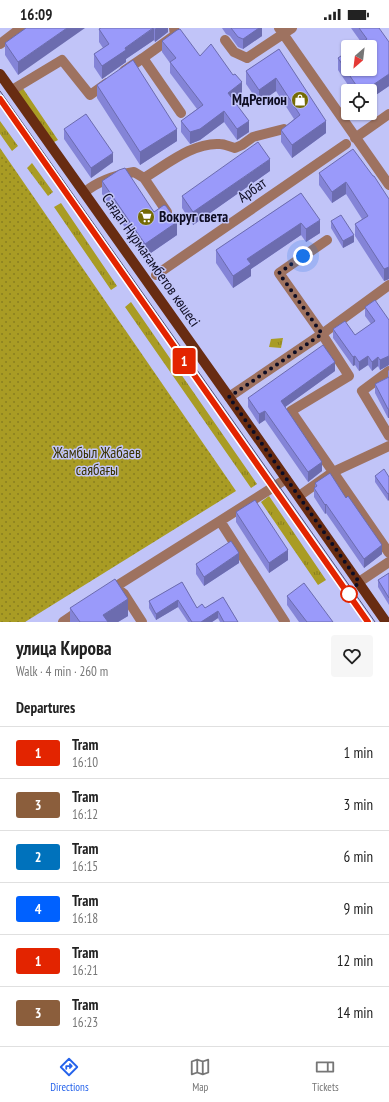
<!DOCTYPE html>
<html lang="en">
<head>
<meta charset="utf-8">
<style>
  :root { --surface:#fff; --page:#f6f6f6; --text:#222; --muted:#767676; --line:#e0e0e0; --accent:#2563eb }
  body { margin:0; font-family:"PT Sans Narrow",sans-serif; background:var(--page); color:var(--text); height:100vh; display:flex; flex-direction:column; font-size:15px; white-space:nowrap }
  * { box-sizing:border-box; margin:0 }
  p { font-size:13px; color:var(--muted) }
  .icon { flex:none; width:22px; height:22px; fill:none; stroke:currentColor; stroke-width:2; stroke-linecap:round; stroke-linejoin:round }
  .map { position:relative; height:594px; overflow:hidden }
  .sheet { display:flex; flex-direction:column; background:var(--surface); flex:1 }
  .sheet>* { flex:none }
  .badge { padding:0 8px; border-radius:3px; font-size:14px; line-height:26px }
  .needle { width:26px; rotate:208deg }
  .fabs { position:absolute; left:341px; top:12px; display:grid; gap:8px }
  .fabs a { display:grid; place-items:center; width:36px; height:36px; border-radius:4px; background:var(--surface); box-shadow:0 1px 3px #0004; font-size:20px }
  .you { position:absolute; width:20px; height:20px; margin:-10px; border:3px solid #fff; border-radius:50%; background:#1a73e8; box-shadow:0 0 0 6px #1a73e833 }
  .map>.badge { position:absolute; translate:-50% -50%; box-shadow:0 0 0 2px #fff }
  h2 { padding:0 16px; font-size:15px; line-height:36px }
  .round { display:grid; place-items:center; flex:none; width:42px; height:42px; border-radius:4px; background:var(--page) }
  .head { display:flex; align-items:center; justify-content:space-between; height:68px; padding:0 16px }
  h1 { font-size:19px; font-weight:600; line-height:30px }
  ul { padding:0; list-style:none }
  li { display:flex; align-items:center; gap:12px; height:52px; padding:0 16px; border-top:1px solid var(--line) }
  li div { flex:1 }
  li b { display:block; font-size:15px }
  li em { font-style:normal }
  li .badge { min-width:44px; font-weight:700; text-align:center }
  .status { display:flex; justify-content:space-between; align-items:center; height:28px; padding:0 20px; background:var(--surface); direction:ltr }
  .status svg { height:11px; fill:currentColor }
  .tab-bar { display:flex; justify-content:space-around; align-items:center; height:56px; border-top:1px solid var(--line); background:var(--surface); font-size:11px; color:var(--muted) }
  .tab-bar a { display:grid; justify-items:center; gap:2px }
  .tab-bar .current { color:var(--accent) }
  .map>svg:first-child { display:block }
</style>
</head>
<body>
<div class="status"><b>16:09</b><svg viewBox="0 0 49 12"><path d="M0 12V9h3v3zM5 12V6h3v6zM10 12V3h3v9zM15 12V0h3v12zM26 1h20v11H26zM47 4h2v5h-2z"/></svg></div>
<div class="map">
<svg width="389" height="594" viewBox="0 0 389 594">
  <defs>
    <pattern id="grass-tufts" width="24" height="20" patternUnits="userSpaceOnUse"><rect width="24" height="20" fill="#a99c24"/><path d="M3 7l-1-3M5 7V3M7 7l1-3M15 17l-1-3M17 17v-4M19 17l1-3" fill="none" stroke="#887e1f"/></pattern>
    <pattern id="park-dots" width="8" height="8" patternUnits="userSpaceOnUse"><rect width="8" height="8" fill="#a99c24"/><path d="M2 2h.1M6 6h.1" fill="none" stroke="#887e1f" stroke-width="1.8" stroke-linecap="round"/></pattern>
  </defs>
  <rect width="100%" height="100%" fill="#c1c4f8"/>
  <path fill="url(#grass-tufts)" d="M22,59L58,112L52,115L15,64Z
    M0,93L18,118L12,123L0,106Z
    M32,135L53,164L48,168L27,140Z
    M61,175L117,258L111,262L54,179Z
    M131,274L257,456L251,460L125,279Z
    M283,310L281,320L269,319L271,311Z
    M269,468L326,552L318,557L261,474Z"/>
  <path fill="url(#park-dots)" d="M0,120L236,463L25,594H0Z"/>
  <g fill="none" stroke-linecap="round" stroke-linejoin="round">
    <path stroke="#9e7260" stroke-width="10" d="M279,0L389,157
      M225,12L234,24L247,30L292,0
      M0,16L21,0
      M143,30L175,7L174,0
      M124,43L143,30L181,85
      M12,62L62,32L90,67L107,55
      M355,110L389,86
      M144,150L167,184
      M85,164C98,153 117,147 134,144L144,150C166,137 193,114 220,116C225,116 230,119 235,120L242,117L253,109L284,101
      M327,212L279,245L322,306L389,257
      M156,247L346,116
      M389,343L362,363L389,408
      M229,369L322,306L349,348L291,383L389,525
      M299,468L333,444L389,418
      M359,554L389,534
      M119,562L124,566L142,594
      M107,564L220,493
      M63,594L82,581
      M285,594L220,493L286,451"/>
    <path stroke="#682c12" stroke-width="10" d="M0,46L229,369L386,594"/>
    <path stroke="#535375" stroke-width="1" d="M0,63L375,594"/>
  </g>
  <path fill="#8484d7" d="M26,0L18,47L5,27V15Z
    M101,0H168V4L155,14L154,12L126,31V34L102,51L94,39V26L103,20L99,14V1Z
    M222,0H262V8L243,21L238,19L230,8L226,6Z
    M351,0H379L389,58L370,71V63H352L338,42V30L361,14Z
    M162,13L200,28L242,65L233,72L249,104L237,112L224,94L200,112L190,116L181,104V93L197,81L170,45V35L162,24Z
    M279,21L326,105L292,130L281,114V102L294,91L276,63L259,75L246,56V43Z
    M97,57L177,113L140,137L97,70Z
    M64,101L113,134L91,150L64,111Z
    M270,143L193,197L182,180V168Z
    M319,145L389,171V251L384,253L355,208V196L362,191L346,166L332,175L319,157Z
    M102,153L154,184L177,207L145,229L102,166Z
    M301,165L320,205L306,214L301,207L251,241V248L233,260L216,235V222Z
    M331,193L354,214L343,220L331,200Z
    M365,279L389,292V337L380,342L378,338L372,343L368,337L359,343L355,337L353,338L333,310V301L355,307L371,296L365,288Z
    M389,342V390H388L375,365V356L388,349V343Z
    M335,343L285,379L322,443L308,454L265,392L259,396L248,379V370Z
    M375,448L389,449L388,473L375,454Z
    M315,455L382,526L364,540L326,485L325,486L314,469V460L315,459Z
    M236,484L288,532L269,545L236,494Z
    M239,535L204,558L196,546V536Z
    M389,545V577L378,559V552Z
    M182,554L197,580H205L223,569L238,594H220L218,590L212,594H188L178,579L156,592L149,580V573Z
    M287,568L333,594H299L287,577Z
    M70,580L128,588L118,594H70Z"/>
  <path fill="#6c6caf" d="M67,0H85L18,47V34Z
    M154,0V12L126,31V34L102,51V38L125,20Z
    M156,0H168V4L155,14V1Z
    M259,0H262V8L243,21V11Z
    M389,46V58L370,71V63H364Z
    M276,50V63L259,75V62Z
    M242,54V65L228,76V65Z
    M224,83V94L200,112L190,116V104Z
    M249,93V104L237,112V101Z
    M326,93V105L292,130V117Z
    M177,101V113L140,137V124Z
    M113,125V134L91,150V140Z
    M270,131V143L193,197V184Z
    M346,154V166L332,175V164Z
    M320,192V205L306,214V201Z
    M177,194V207L145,229V216Z
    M301,195V207L251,241V248L233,260V248L247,231Z
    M354,207V214L343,220V213Z
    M389,239V251L384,253V241Z
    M389,327V337L380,342V332Z
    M355,328V337L353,338V329Z
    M368,328V337L359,343V334Z
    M378,329V338L372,343V334Z
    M335,334V343L281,382V373Z
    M388,381H389V390H388Z
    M265,383V392L259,396V386Z
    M322,434V443L308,454V444Z
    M389,465V472L388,473V466Z
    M326,476V485L325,486V477Z
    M382,517V526L364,540V531Z
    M288,522V532L269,545V535Z
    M239,525V535L204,558V549Z
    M128,571V588L118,594H103V587Z
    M178,572V579L156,592V586Z
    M218,583V590L212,594H201Z"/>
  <path fill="#9a9afa" stroke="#6c6caf" d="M26,0H67L18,34L5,15Z
    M101,0H153L125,20L126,22L102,38L94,26L109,16L99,1Z
    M231,0H259L243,11L238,9Z
    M359,0H379L389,14V46L364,63H360L338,30L348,23V41H370V19H355L367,11Z
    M180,1L200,28L211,16L233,47L235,46L242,54L228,65L249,93L237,101L224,83L200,101L190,104L181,93L203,77L170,34L176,30L162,13L177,2Z
    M279,21L326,93L292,117L281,102L300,87L276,50L259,62L246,43Z
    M133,32L177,101L140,124L97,57Z
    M86,86L113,125L91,140L64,101Z
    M258,114L270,131L193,184L182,168Z
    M353,121L373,148H374L389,171V239L384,241L355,196L368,188L346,154L332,164L319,145Z
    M125,140L154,184L164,177L166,178L177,194L145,216L102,153L119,142Z
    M301,165L320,192L306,201L301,195L247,231L251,236L233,248L216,222Z
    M341,187L354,207L343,213L331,193Z
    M375,272L389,292V328L380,332L378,329L372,334L368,328L359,334L355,328L353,329L333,301L345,293L355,307L375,293L365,279Z
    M323,317L335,334L281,373L322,434L308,444L265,383L259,386L248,370Z
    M389,349V381H388L375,356Z
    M384,441L389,449V465L388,466L375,448Z
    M330,445L346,470L348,468L382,517L364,531L326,476L325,477L314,460L317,458L315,455Z
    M255,472L288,522L269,535L236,484Z
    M231,513L239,525L204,549L196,536Z
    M389,545V570L378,552Z
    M115,551L128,571L103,587L108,594H80L70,580Z
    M182,554L197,580L202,576L205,580L223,569L238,594H224L218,583L201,594H192L178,572L156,586L149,573Z
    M304,555L333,594H307L287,568Z"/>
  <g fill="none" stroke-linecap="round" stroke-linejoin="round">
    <g stroke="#fff" stroke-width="9">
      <path id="line" d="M0,71L368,594"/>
    </g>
    <use href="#line" stroke="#e32400" stroke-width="6"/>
    <path stroke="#0e0d23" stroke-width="4" stroke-dasharray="0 7.2" d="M303,228L279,245L322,306L229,369L359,554L349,566"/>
  </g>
  <defs>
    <g id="shop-disc" transform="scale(0.9)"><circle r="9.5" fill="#756b04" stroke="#c1c4f8"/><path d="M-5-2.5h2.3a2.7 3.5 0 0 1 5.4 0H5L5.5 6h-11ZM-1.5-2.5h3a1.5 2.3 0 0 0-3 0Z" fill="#fff"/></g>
    <g id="supermarket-disc" transform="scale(0.9)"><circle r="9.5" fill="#756b04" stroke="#c1c4f8"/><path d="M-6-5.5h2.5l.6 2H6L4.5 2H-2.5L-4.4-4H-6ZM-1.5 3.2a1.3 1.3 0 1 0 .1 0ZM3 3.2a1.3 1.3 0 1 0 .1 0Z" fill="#fff"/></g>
  </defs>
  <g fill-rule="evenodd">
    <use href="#shop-disc" x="300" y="72"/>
    <use href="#supermarket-disc" x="146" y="189"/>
  </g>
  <circle fill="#fff" stroke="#e32400" stroke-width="2" cx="349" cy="566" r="8"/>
  <g text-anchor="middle" stroke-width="3" stroke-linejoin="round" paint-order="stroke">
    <g font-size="15" font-weight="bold" fill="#0e0d23" stroke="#c1c4f8" text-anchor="end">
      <text x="287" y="77">МдРегион</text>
      <text x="159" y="194" text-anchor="start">Вокруг света</text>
    </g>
    <g font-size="15" fill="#0e0d23" stroke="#c1c4f8">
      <text transform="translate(252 162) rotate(-35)" y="5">Арбат</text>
      <text transform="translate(151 232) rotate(55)" y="5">Сағдат Нұрмағамбетов көшесі</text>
    </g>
    <g font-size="15" fill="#393300" stroke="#c1c4f8">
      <text x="97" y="430">Жамбыл Жабаев<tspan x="97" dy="17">саябағы</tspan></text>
    </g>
  </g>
</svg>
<div class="fabs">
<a><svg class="needle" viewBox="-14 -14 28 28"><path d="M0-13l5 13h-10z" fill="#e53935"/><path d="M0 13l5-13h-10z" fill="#767676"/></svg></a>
<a><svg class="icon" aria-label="locate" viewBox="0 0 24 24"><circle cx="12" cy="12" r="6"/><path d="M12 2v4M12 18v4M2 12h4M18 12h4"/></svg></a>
</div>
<div class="you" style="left:303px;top:228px"></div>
<b class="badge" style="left:184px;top:333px;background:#e32400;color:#fff">1</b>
</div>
<section class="sheet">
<div class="head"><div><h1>улица Кирова</h1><p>Walk · 4 min · 260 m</p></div><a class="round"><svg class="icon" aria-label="heart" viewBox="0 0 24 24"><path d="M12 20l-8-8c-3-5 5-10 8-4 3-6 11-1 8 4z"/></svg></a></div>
<h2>Departures</h2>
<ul>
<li><span class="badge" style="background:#e32400;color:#fff">1</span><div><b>Tram</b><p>16:10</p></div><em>1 min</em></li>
<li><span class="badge" style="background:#8b5e3c;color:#fff">3</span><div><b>Tram</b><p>16:12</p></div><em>3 min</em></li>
<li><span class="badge" style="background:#0072bc;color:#fff">2</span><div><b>Tram</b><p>16:15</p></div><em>6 min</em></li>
<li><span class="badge" style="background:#0061ff;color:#fff">4</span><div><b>Tram</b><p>16:18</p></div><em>9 min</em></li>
<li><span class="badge" style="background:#e32400;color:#fff">1</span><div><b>Tram</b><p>16:21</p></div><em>12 min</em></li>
<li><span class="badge" style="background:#8b5e3c;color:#fff">3</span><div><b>Tram</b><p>16:23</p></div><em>14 min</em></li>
</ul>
</section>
<nav class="tab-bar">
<a class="current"><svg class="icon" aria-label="directions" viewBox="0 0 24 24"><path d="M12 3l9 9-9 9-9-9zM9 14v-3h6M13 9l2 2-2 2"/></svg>Directions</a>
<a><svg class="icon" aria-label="map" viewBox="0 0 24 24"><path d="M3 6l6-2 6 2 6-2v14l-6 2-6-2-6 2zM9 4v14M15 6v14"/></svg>Map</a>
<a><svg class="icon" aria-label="tickets" viewBox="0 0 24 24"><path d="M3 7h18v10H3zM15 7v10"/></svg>Tickets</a>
</nav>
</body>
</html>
